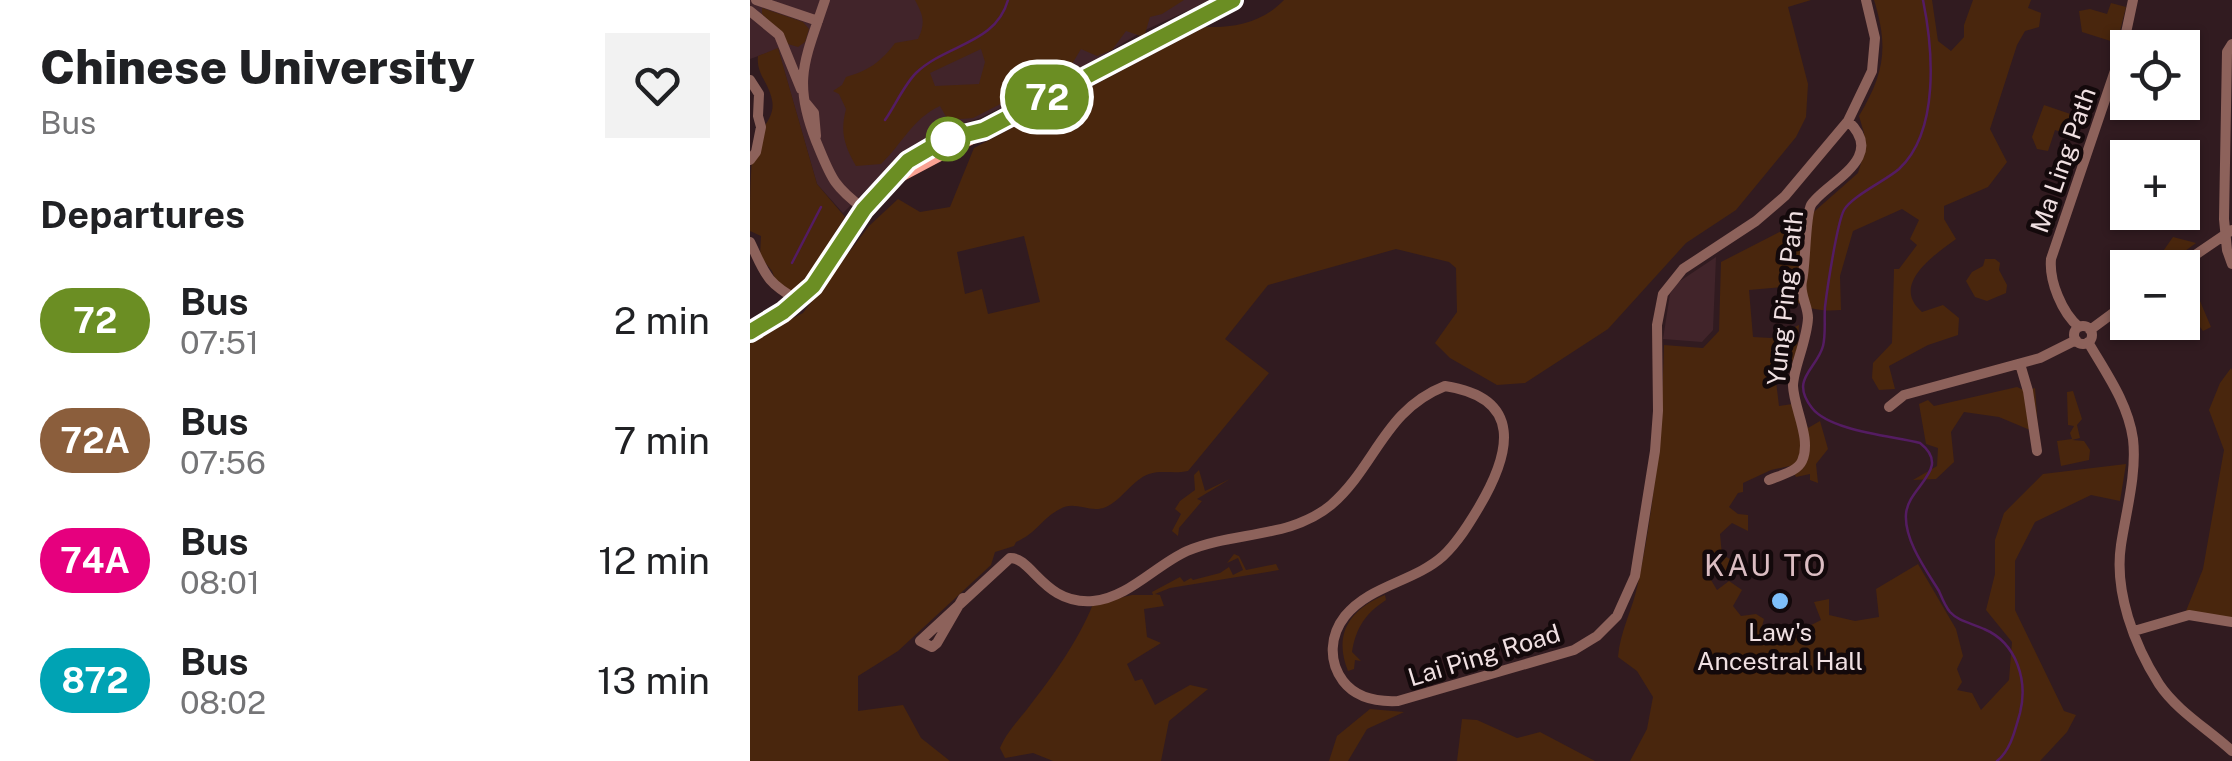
<!DOCTYPE html>
<html lang="en">
<head>
<meta charset="utf-8">
<style>
  :root { --surface:#fff; --page:#f2f2f2; --text:#202124; --muted:#757577 }
  body { margin:0; font-family:"Public Sans",sans-serif; background:var(--page); color:var(--text); height:100vh; display:flex; flex-direction:column; font-size:38px; white-space:nowrap }
  * { box-sizing:border-box; margin:0 }
  p { font-size:32px; color:var(--muted) }
  .icon { flex:none; width:55px; height:55px; fill:none; stroke:currentColor; stroke-width:2; stroke-linecap:round; stroke-linejoin:round }
  .map { position:relative; flex:1; overflow:hidden }
  .side { display:flex; flex-direction:column; background:var(--surface); width:750px }
  .side>* { flex:none }
  .badge { padding:0 20px; border-radius:32px; font-size:35px; line-height:65px }
  .tools { position:absolute; left:1360px; top:30px; display:grid; gap:20px }
  .tools a { display:grid; place-items:center; width:90px; height:90px; border-radius:0px; background:var(--surface); box-shadow:0 2px 8px #0004; font-size:50px }
  .map>.badge { position:absolute; translate:-50% -50%; box-shadow:0 0 0 5px #fff }
  h2 { padding:0 40px; font-size:38px; line-height:90px }
  .round { display:grid; place-items:center; flex:none; width:105px; height:105px; border-radius:0px; background:var(--page) }
  .overview { display:flex; align-items:center; justify-content:space-between; height:170px; padding:0 40px }
  h1 { font-size:48px; font-weight:800; line-height:75px }
  ul { padding:0; list-style:none }
  li { display:flex; align-items:center; gap:30px; height:120px; padding:0 40px }
  li div { flex:1 }
  li b { display:block; font-size:38px }
  li em { font-style:normal }
  li .badge { min-width:110px; font-weight:700; text-align:center }
  main { display:flex; flex:1; min-height:0 }
  .map>svg:first-child { display:block }
</style>
</head>
<body>
<main>
<section class="side">
<div class="overview"><div><h1>Chinese University</h1><p>Bus</p></div><a class="round"><svg class="icon" aria-label="heart" viewBox="0 0 24 24"><path d="M12 20l-8-8c-3-5 5-10 8-4 3-6 11-1 8 4z"/></svg></a></div>
<h2>Departures</h2>
<ul>
<li><span class="badge" style="background:#6b8e23;color:#fff">72</span><div><b>Bus</b><p>07:51</p></div><em>2 min</em></li>
<li><span class="badge" style="background:#8b5e3c;color:#fff">72A</span><div><b>Bus</b><p>07:56</p></div><em>7 min</em></li>
<li><span class="badge" style="background:#e6007e;color:#fff">74A</span><div><b>Bus</b><p>08:01</p></div><em>12 min</em></li>
<li><span class="badge" style="background:#00a3b4;color:#fff">872</span><div><b>Bus</b><p>08:02</p></div><em>13 min</em></li>
</ul>
</section>
<div class="map">
<svg width="1482" height="761" viewBox="0 0 1482 761">
  <rect width="100%" height="100%" fill="#311b20"/>
  <path fill="#41242a" d="M0,0H461L393,31L332,68L230,118L186,132L158,148L93,213L67,184L28,49L0,59Z
    M966,257L963,330L952,342L913,339L920,294L927,283Z"/>
  <path fill="#49260d" fill-rule="evenodd" d="M165,0H434L412,14L400,17L394,37L376,31L362,50L347,56L331,49L319,69L223,118L198,120L190,106C162,119 153,143 131,164L106,166C94,145 90,132 96,109L89,94L83,91L92,85L96,77C118,71 131,62 145,43L168,39C176,22 173,15 165,0ZM231,49L235,62L229,84L185,86L180,73Z
    M534,0H1061L1038,7L1058,84L1056,117L1046,137L986,210L936,243L858,329L775,383L747,385L700,358L685,343L707,312L706,268L699,262L646,249L518,285L475,339L519,373L438,471C425,474 411,470 399,474C382,480 372,500 356,507C340,514 325,500 310,509C292,518 287,533 266,542L264,546L245,552L241,565L148,651L108,676V711L153,705L171,738L200,761H0V340L53,313L119,226L148,199L170,212L200,207L224,148L455,27C485,28 513,22 534,0ZM274,236L290,302L238,314L232,289L215,294L207,252Z
    M1124,0H1182L1188,41L1201,51L1214,37V25L1223,0H1281L1278,8L1291,13L1289,27L1275,31L1267,45L1240,129L1257,162L1238,187L1194,206V219L1206,239C1184,255 1140,285 1172,312L1193,305L1209,318L1208,335L1178,345L1139,366L1145,389L1129,390L1122,378L1123,363L1142,343L1144,269H1149L1167,245L1160,239L1169,220L1152,209L1103,231L1090,276L1091,310C1067,312 1045,308 1033,287L999,290L1003,337L1021,338L1049,325L1047,350L1038,372L1025,373L1029,406L1049,403L1058,428L1070,421L1078,449L1066,464L1068,483L1060,480V474L1046,477L1040,466L1021,470L993,483V492L988,493L979,507L988,514L998,515V531L982,523L970,534L972,555L986,562L980,573L965,566L961,580L967,590L979,581L992,590L983,606L991,616L1006,614L1014,619L1008,641L1022,645L1071,620L1064,602L1079,599V615L1105,621L1129,617L1126,589L1168,564L1206,629L1213,656L1207,669L1212,682L1207,690L1222,693L1231,710L1259,680L1262,642L1236,610L1245,574V540L1254,513L1293,474L1376,464L1370,501L1341,495L1285,522L1265,561V610L1314,711L1326,715L1317,732L1290,761H880L897,729L903,697L887,671L868,657C870,631 883,609 888,583C905,505 912,425 914,345L953,348L969,331L971,262L1057,218L1108,173L1114,153V133L1109,116C1134,74 1139,48 1124,0Z
    M1361,3L1376,7L1367,43L1332,32L1329,11L1340,9L1357,14Z
    M12,8L53,22L59,29L55,42L48,47L38,44L30,31L12,14Z
    M28,48L67,184L95,217L60,273L42,292L27,284L22,271L10,256L11,236L0,231C0,204 0,168 4,143C10,129 26,117 22,100C19,83 6,74 8,56Z
    M1294,105L1332,118L1326,137L1305,130L1298,151L1287,149L1282,137Z
    M1423,237L1446,243L1413,267H1389L1395,258L1409,257Z
    M1235,259H1245L1250,263L1249,270L1257,285L1256,293L1237,301L1225,297L1216,281L1222,272L1233,266Z
    M1433,281L1449,290L1447,294L1461,327L1453,331L1433,304Z
    M1481,368L1482,370V618L1436,611L1453,569L1474,450L1459,410L1470,383Z
    M1267,387L1276,391L1285,388L1288,429L1280,430L1249,417L1214,412L1201,432L1204,462L1186,479L1163,480L1187,466L1188,448L1176,444L1169,404L1178,400L1184,406Z
    M1323,391L1332,419L1327,425L1330,438L1322,440L1334,441L1340,450L1339,460L1311,466L1307,441L1322,439L1320,433L1324,426L1318,425L1317,392Z
    M449,470L455,491L480,479L447,499L452,501L429,528L428,536L422,531L431,514L425,509L430,501L445,490L444,475Z
    M484,554L489,556L496,570L526,564L529,570L420,588L405,594L410,595L414,606L394,609L397,637L411,643L377,664L385,681L392,679L405,705L440,685L458,689L419,721L411,761H303L283,753L255,758L250,748C257,732 267,722 278,708C302,677 329,640 343,604L382,595H403L402,592L430,577L434,582L441,578L443,580L470,573L479,567L483,575L493,570L488,558L477,563Z
    M635,595L636,600C616,613 606,627 602,652L611,661L605,660L604,669L598,671C583,634 600,609 635,595Z
    M620,709L654,712L617,729L598,761H579L587,736Z
    M712,719L727,720L767,738L790,732L845,761H707Z"/>
  <g fill="none" stroke-linecap="round" stroke-linejoin="round">
    <path stroke="#541c62" stroke-width="2.5" d="M1173,0C1183,49 1190,131 1149,169C1135,181 1102,196 1094,210C1087,223 1077,290 1075,307C1074,320 1076,334 1073,346C1067,369 1039,379 1062,408C1080,431 1142,436 1170,443C1203,469 1158,486 1156,514C1154,540 1176,570 1189,591C1192,598 1195,606 1200,612C1209,622 1222,623 1234,629C1267,643 1278,681 1270,713C1265,730 1261,750 1247,761
      M135,120C145,106 154,85 166,73C196,44 246,44 258,0
      M42,263L71,207"/>
    <path stroke="#8d625b" stroke-width="10" d="M6,0L68,21
      M75,0C55,60 42,80 66,141C81,177 82,185 114,209
      M0,11L29,35L51,89
      M1482,44L1477,52L1474,219L1477,250L1482,264
      M0,80L9,94L8,116L11,127L6,152L0,160
      M55,102L64,113L66,136
      M144,179C166,150 192,141 227,132
      M0,242C15,273 15,282 48,300
      M1426,268L1482,230
      M1324 335a9 9 0 1 1 18 0a9 9 0 1 1-18 0Z
      M1329,327C1312,313 1299,281 1301,259L1373,47L1383,0
      M1340,330L1378,302
      M1338,342C1356,373 1378,403 1383,439C1387,473 1376,512 1371,545C1364,591 1384,645 1409,684C1427,711 1458,729 1482,751
      M1270,364L1278,391L1287,451
      M1139,407L1154,395L1290,358L1326,340
      M1019,480C1030,475 1047,472 1052,461C1062,439 1044,409 1043,386C1043,369 1057,341 1058,318C1058,305 1049,294 1052,281C1056,264 1055,217 1061,205C1074,183 1139,159 1098,121
      M213,598L187,643L182,647L170,641L260,558C282,557 294,605 343,601C378,598 406,565 437,551C484,531 540,539 581,505C626,466 634,410 695,386C774,398 761,453 729,507C719,524 708,542 693,556C664,582 620,585 595,616C580,635 578,661 593,681C606,698 628,702 648,701L824,650L847,636L867,616L885,576L905,451L908,411L907,325L913,294L933,269L1006,221L1035,196L1098,121L1122,71L1125,38L1116,0
      M1384,631L1439,615L1482,622"/>
    <path stroke="#f9a193" stroke-width="12" d="M0,332L57,292L114,209L143,180L483,0"/>
  </g>
  <g fill="none" stroke-linecap="round" stroke-linejoin="round">
    <g stroke="#fff" stroke-width="22">
      <path id="line" d="M0,332L33,312L63,286L114,209L158,161L194,140L234,130L483,0"/>
    </g>
    <use href="#line" stroke="#6b8e23" stroke-width="15"/>
  </g>
  <circle fill="#fff" stroke="#6b8e23" stroke-width="5" cx="198" cy="139" r="20"/>
  <circle fill="#7dbef9" stroke="#13090b" stroke-width="4" cx="1030" cy="601" r="10"/>
  <g text-anchor="middle" stroke-width="9" stroke-linejoin="round" paint-order="stroke">
    <g font-size="25" fill="#f0e0e2" stroke="#13090b">
      <text transform="translate(1313 160) rotate(-71)" y="9">Ma Ling Path</text>
      <text transform="translate(1035 298) rotate(-84)" y="9">Yung Ping Path</text>
      <text transform="translate(734 655) rotate(-17)" y="9">Lai Ping Road</text>
    </g>
    <g font-size="25" fill="#f0e0e2" stroke="#13090b">
      <text x="1030" y="641">Law's<tspan x="1030" dy="29">Ancestral Hall</tspan></text>
    </g>
    <g font-size="30" letter-spacing="2.5" fill="#dbbdc2" stroke="#13090b">
      <text x="1016" y="576">KAU TO</text>
    </g>
  </g>
</svg>
<div class="tools">
<a><svg class="icon" aria-label="locate" viewBox="0 0 24 24"><circle cx="12" cy="12" r="6"/><path d="M12 2v4M12 18v4M2 12h4M18 12h4"/></svg></a>
<a>+</a>
<a>−</a>
</div>
<b class="badge" style="left:297px;top:97px;background:#6b8e23;color:#fff">72</b>
</div>
</main>
</body>
</html>
